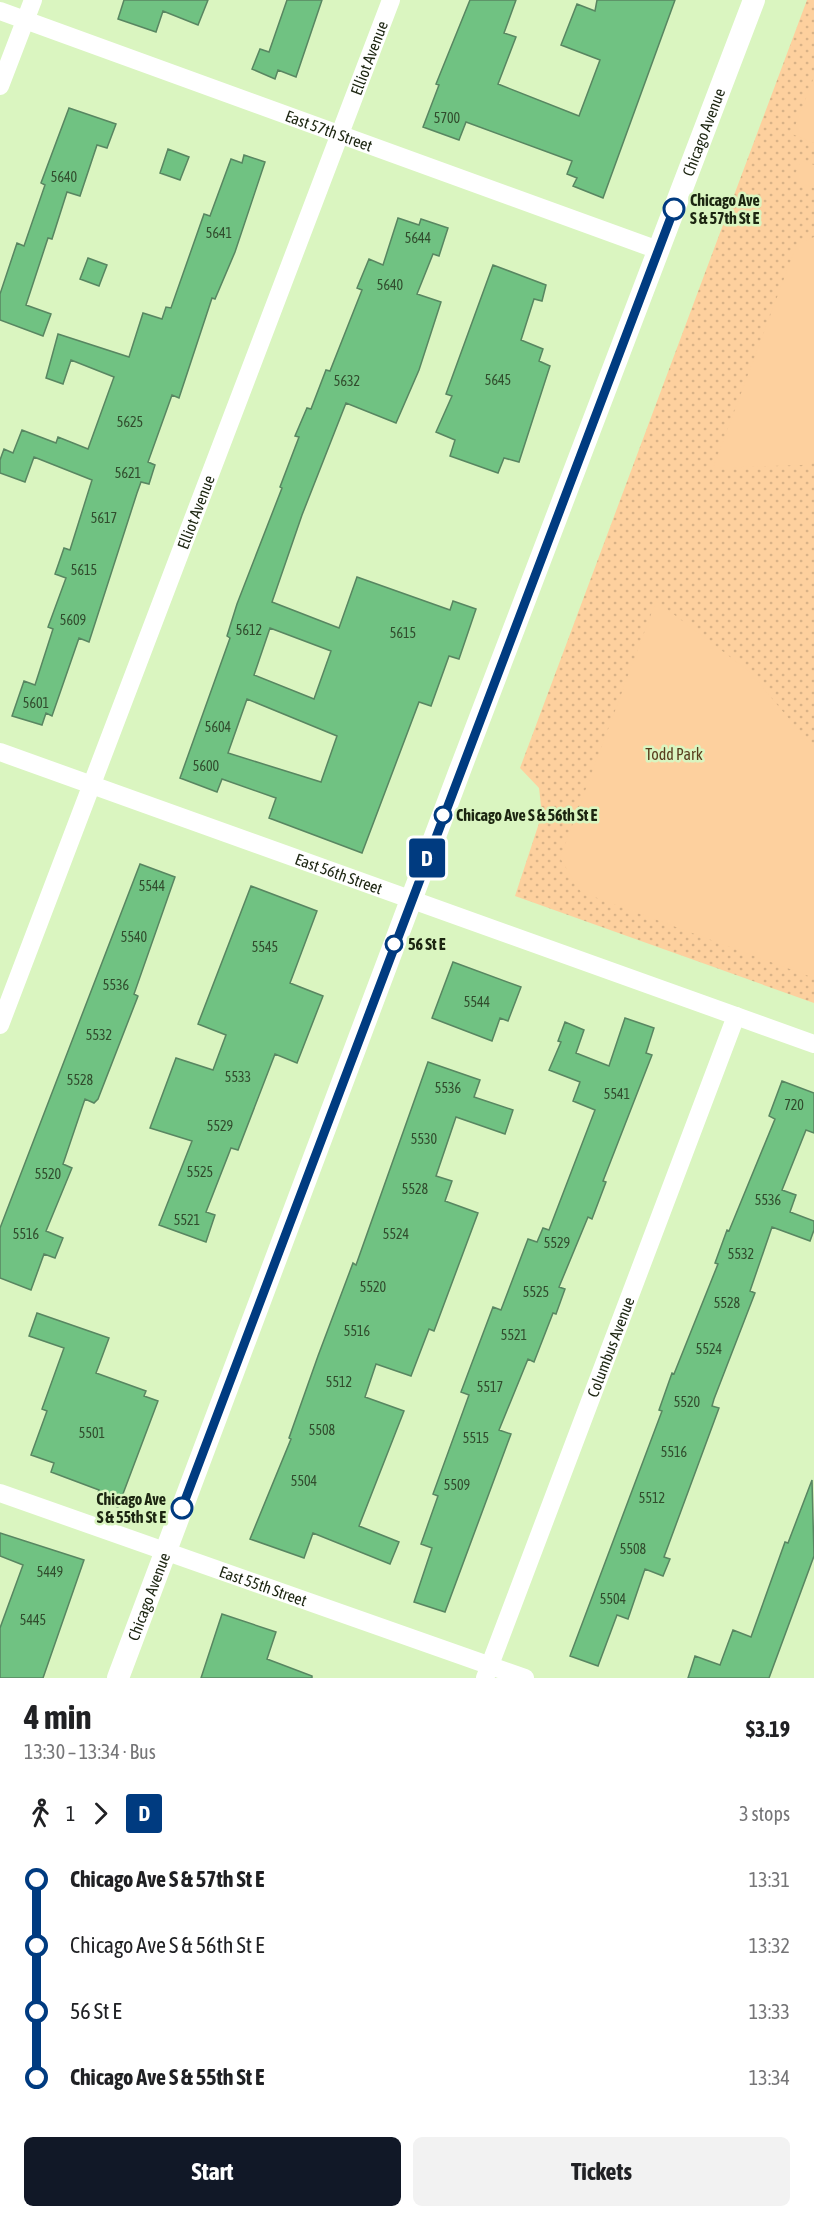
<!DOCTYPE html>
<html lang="en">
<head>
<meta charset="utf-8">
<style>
  :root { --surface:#fff; --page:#f2f2f2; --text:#202124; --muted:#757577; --accent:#111827 }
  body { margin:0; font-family:"Asap Condensed",sans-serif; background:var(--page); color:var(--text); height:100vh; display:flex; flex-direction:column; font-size:22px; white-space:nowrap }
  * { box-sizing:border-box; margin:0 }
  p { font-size:20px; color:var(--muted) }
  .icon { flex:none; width:33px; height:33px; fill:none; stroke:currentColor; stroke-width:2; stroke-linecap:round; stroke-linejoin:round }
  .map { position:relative; height:1678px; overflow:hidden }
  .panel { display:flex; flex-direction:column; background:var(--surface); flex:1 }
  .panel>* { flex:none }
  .badge { padding:0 12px; border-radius:4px; font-size:21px; line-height:39px }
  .map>.badge { position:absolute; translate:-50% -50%; box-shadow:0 0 0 3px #fff }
  .legs { display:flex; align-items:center; gap:9px; height:66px; padding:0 24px; font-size:20px }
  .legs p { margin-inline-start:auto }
  .overview { display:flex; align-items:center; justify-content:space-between; height:102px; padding:0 24px }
  h1 { font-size:33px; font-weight:700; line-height:45px }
  .primary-button { display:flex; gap:12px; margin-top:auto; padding:12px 24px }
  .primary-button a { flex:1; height:69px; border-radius:9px; background:var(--accent); color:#fff; font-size:24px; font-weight:700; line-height:69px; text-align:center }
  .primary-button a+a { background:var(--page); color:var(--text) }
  ul { padding:0 24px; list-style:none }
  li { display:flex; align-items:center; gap:21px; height:66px; font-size:22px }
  li i { display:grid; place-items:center; width:9px; height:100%; margin:0 8px; background:currentColor }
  li i::after { content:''; width:15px; height:15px; margin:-8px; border:4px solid; border-radius:50%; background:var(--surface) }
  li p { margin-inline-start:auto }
  li:first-child i { background:linear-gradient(#0000 50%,currentColor 0) }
  li:last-child i { background:linear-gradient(currentColor 50%,#0000 0) }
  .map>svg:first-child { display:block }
</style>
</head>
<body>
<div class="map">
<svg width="814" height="1678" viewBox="0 0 814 1678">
  <defs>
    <pattern id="park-dots" width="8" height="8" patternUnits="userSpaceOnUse" patternTransform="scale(1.5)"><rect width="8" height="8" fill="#fdd09e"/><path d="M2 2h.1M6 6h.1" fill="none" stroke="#d8b287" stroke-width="1.8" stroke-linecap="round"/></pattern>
  </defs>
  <rect width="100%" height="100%" fill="#daf5c0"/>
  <path fill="url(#park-dots)" d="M807,0H814V1003L515,896L542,814L539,788L520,768Z"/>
  <path fill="#fdd09e" d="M814,77V143L792,134Z
    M801,160L814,165V188L793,180Z
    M814,237V462L802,465L713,468L797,244Z
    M656,601L750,672L814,749V978L581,892L560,858Z"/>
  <path fill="#70c282" stroke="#588661" stroke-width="1.5" fill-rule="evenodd" d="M124,0H208L198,25L163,11L156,32L118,19Z
    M287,0H322L296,77L278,70L275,79L252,69L260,49L269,52Z
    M470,0H516L504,33L516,37L498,84L579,116L600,60L561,45L577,4L595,11L597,0H675L603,198L573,186L577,178L567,174L572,161L466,122L459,140L423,127L439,85L436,84Z
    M69,108L116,124L107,148L97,145L80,196L67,192L52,239L48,238L26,305L51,314L43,336L0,320V294L17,243L24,246L45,185L41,183Z
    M168,149L189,157L180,180L160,173Z
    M244,155L265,162L235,252L215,299L212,298L179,398L172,395L148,462L155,465L149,484L141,482L137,493L89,642L79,638L52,716L46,713L42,725L12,716L24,681L35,685L53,629L48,627L66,578L55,574L64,548L70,550L92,480L34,457L25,482L0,473V460L4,449L13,453L22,430L56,443L58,437L88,449L114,377L71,360L63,384L46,378L58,334L129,357L143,313L162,319L166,307L171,308L204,214L210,216L231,159L242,163Z
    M398,218L419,225L421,219L448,228L439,256L433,254L417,294L441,302L419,370L396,423L346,403L302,515L272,602L339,628L357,577L450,610L453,601L476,609L459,659L449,656L431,706L419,702L362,853L269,818L276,798L222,779L217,792L180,778L230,638L227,636L237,604L282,488L280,487L299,437L295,436L307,408L311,409L326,370L330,371L362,290L357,288L369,259L383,265ZM270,628L331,651L314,699L254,675ZM247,699L337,736L321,782L228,753Z
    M88,258L107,265L99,286L80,279Z
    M493,265L546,285L542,301L534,299L521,340L543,349L539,361L550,366L519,462L504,458L498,473L450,456L455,440L436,432L452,396L446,394Z
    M140,864L175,877L134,994L138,996L98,1099L94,1103L85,1099L63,1164L72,1168L46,1231L63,1238L55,1258L44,1254L31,1290L0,1278V1228Z
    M251,886L317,911L290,983L323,996L297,1063L275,1054L238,1150L231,1148L206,1212L215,1215L206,1242L159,1225L192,1141L150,1128L176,1058L213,1070L226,1035L198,1024Z
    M453,962L521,987L508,1021L500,1018L492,1041L432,1018Z
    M625,1018L654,1028L646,1053L652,1055L603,1181L606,1182L592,1219L588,1217L559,1287L565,1289L556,1314L553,1313L534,1362L528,1359L499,1430L511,1434L445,1612L414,1602L432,1548L421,1544L438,1496L433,1494L469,1395L461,1392L493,1307L501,1310L528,1239L537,1242L543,1228L549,1230L595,1110L573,1101L580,1082L549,1070L561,1042L558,1041L565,1022L584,1030L576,1053L609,1066Z
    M428,1062L480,1080L474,1097L513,1110L505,1134L456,1117L436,1176L452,1181L445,1201L478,1213L434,1331L429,1329L411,1376L376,1364L365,1397L404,1411L359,1526L399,1542L390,1564L313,1533L304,1558L250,1539L291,1439L289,1438L318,1356L353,1263L356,1265Z
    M782,1081L814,1093V1133L806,1130L782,1190L796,1195L790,1212L814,1221V1230L810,1241L772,1227L750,1291L755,1293L714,1399L712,1406L719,1408L664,1557L670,1559L663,1576L645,1569L628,1619L617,1615L598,1666L570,1656L662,1411L659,1410L672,1373L674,1374L718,1264L715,1263L727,1230L729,1231L775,1119L769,1116Z
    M37,1313L109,1338L96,1373L146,1391L144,1396L158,1401L118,1507L96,1499L99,1490L51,1472L54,1463L31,1455L47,1411L42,1409L64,1348L29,1336Z
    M812,1480L814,1556L769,1678H688L695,1656L720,1665L733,1630L751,1637L785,1542L788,1543Z
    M0,1533L84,1560L43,1678H0V1628L23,1565L0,1556Z
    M222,1614L276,1632L267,1659L312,1676V1678H201Z"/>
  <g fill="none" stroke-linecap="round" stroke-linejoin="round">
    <g stroke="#fff" stroke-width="18">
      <path id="s1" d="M0,11L658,250"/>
      <path d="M0,86L33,0"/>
      <path id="s2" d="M0,752L814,1044"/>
      <path id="s3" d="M0,1025L391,0"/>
      <path id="s4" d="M0,1493L525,1678"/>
      <path id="s5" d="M485,1678L736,1016"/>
    </g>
    <path stroke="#fff" stroke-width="22" id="s6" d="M118,1678L460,770L754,0"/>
  </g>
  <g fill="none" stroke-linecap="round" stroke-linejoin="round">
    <g stroke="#fff" stroke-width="14">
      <path id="line-1" d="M182,1508L674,209"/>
    </g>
    <use href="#line-1" stroke="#003b80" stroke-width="9"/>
  </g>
  <g fill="#fff" stroke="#003b80" stroke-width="3">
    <circle cx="674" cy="209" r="10"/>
    <circle cx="443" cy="815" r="8"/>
    <circle cx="394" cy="944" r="8"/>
    <circle cx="182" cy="1508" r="10"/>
  </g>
  <g text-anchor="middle" stroke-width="5" stroke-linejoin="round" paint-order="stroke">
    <g font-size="14" fill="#314c2d">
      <text x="447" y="123">5700</text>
      <text x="64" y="182">5640</text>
      <text x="219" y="238">5641</text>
      <text x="418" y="243">5644</text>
      <text x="390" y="290">5640</text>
      <text x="498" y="385">5645</text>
      <text x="347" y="386">5632</text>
      <text x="130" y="427">5625</text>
      <text x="128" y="478">5621</text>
      <text x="104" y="523">5617</text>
      <text x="84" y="575">5615</text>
      <text x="73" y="625">5609</text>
      <text x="249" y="635">5612</text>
      <text x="403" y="638">5615</text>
      <text x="36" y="708">5601</text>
      <text x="218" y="732">5604</text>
      <text x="206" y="771">5600</text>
      <text x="152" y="891">5544</text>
      <text x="134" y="942">5540</text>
      <text x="265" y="952">5545</text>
      <text x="116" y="990">5536</text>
      <text x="477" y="1007">5544</text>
      <text x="99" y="1040">5532</text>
      <text x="238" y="1082">5533</text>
      <text x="80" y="1085">5528</text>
      <text x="448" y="1093">5536</text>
      <text x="617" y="1099">5541</text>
      <text x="794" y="1110">720</text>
      <text x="220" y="1131">5529</text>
      <text x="424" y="1144">5530</text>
      <text x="200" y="1177">5525</text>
      <text x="48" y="1179">5520</text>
      <text x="415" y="1194">5528</text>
      <text x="768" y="1205">5536</text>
      <text x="187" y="1225">5521</text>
      <text x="26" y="1239">5516</text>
      <text x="396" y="1239">5524</text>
      <text x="557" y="1248">5529</text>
      <text x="741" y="1259">5532</text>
      <text x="373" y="1292">5520</text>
      <text x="536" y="1297">5525</text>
      <text x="727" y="1308">5528</text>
      <text x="357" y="1336">5516</text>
      <text x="514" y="1340">5521</text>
      <text x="709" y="1354">5524</text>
      <text x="339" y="1387">5512</text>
      <text x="490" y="1392">5517</text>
      <text x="687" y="1407">5520</text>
      <text x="322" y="1435">5508</text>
      <text x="92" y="1438">5501</text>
      <text x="476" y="1443">5515</text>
      <text x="674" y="1457">5516</text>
      <text x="304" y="1486">5504</text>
      <text x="457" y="1490">5509</text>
      <text x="652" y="1503">5512</text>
      <text x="633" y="1554">5508</text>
      <text x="50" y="1577">5449</text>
      <text x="613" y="1604">5504</text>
      <text x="33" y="1625">5445</text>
    </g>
    <g font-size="16" fill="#1c2511" stroke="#daf5c0">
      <text dy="6" stroke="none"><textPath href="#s3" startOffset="1035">Elliot Avenue</textPath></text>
      <text dy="6" stroke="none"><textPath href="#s1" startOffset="350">East 57th Street</textPath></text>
      <text dy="6" stroke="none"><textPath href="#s6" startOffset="1653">Chicago Avenue</textPath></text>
      <text dy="6" stroke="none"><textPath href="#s3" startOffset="549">Elliot Avenue</textPath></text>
      <text dy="6" stroke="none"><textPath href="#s2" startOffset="360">East 56th Street</textPath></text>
      <text dy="6" stroke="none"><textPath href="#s5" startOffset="354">Columbus Avenue</textPath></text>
      <text dy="6" stroke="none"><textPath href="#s4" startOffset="279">East 55th Street</textPath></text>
      <text dy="6" stroke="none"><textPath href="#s6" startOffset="87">Chicago Avenue</textPath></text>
    </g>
    <g font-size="16" font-weight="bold" fill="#1c2511" stroke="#daf5c0" text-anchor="start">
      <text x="690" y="206">Chicago Ave<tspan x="690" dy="18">S &amp; 57th St E</tspan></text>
      <text x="456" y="821">Chicago Ave S &amp; 56th St E</text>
      <text x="408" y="950">56 St E</text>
      <text x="166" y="1505" text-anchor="end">Chicago Ave<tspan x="166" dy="18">S &amp; 55th St E</tspan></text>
    </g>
    <g font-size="16" fill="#593e1d" stroke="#daf5c0">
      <text x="674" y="760">Todd Park</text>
    </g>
  </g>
</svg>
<b class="badge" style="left:427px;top:858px;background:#003b80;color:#fff">D</b>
</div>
<section class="panel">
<div class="overview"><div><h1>4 min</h1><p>13:30 – 13:34 · Bus</p></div><b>$3.19</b></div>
<div class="legs"><svg class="icon" aria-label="walk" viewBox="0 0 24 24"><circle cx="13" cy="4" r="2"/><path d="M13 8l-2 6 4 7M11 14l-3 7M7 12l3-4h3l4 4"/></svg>1<svg class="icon" aria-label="forward" viewBox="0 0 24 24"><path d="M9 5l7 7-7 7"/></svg><b class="badge" style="background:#003b80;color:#fff">D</b><p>3 stops</p></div>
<ul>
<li><i style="color:#003b80"></i><b>Chicago Ave S &amp; 57th St E</b><p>13:31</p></li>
<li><i style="color:#003b80"></i><span>Chicago Ave S &amp; 56th St E</span><p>13:32</p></li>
<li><i style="color:#003b80"></i><span>56 St E</span><p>13:33</p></li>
<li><i style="color:#003b80"></i><b>Chicago Ave S &amp; 55th St E</b><p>13:34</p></li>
</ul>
<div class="primary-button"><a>Start</a><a>Tickets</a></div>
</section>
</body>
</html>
